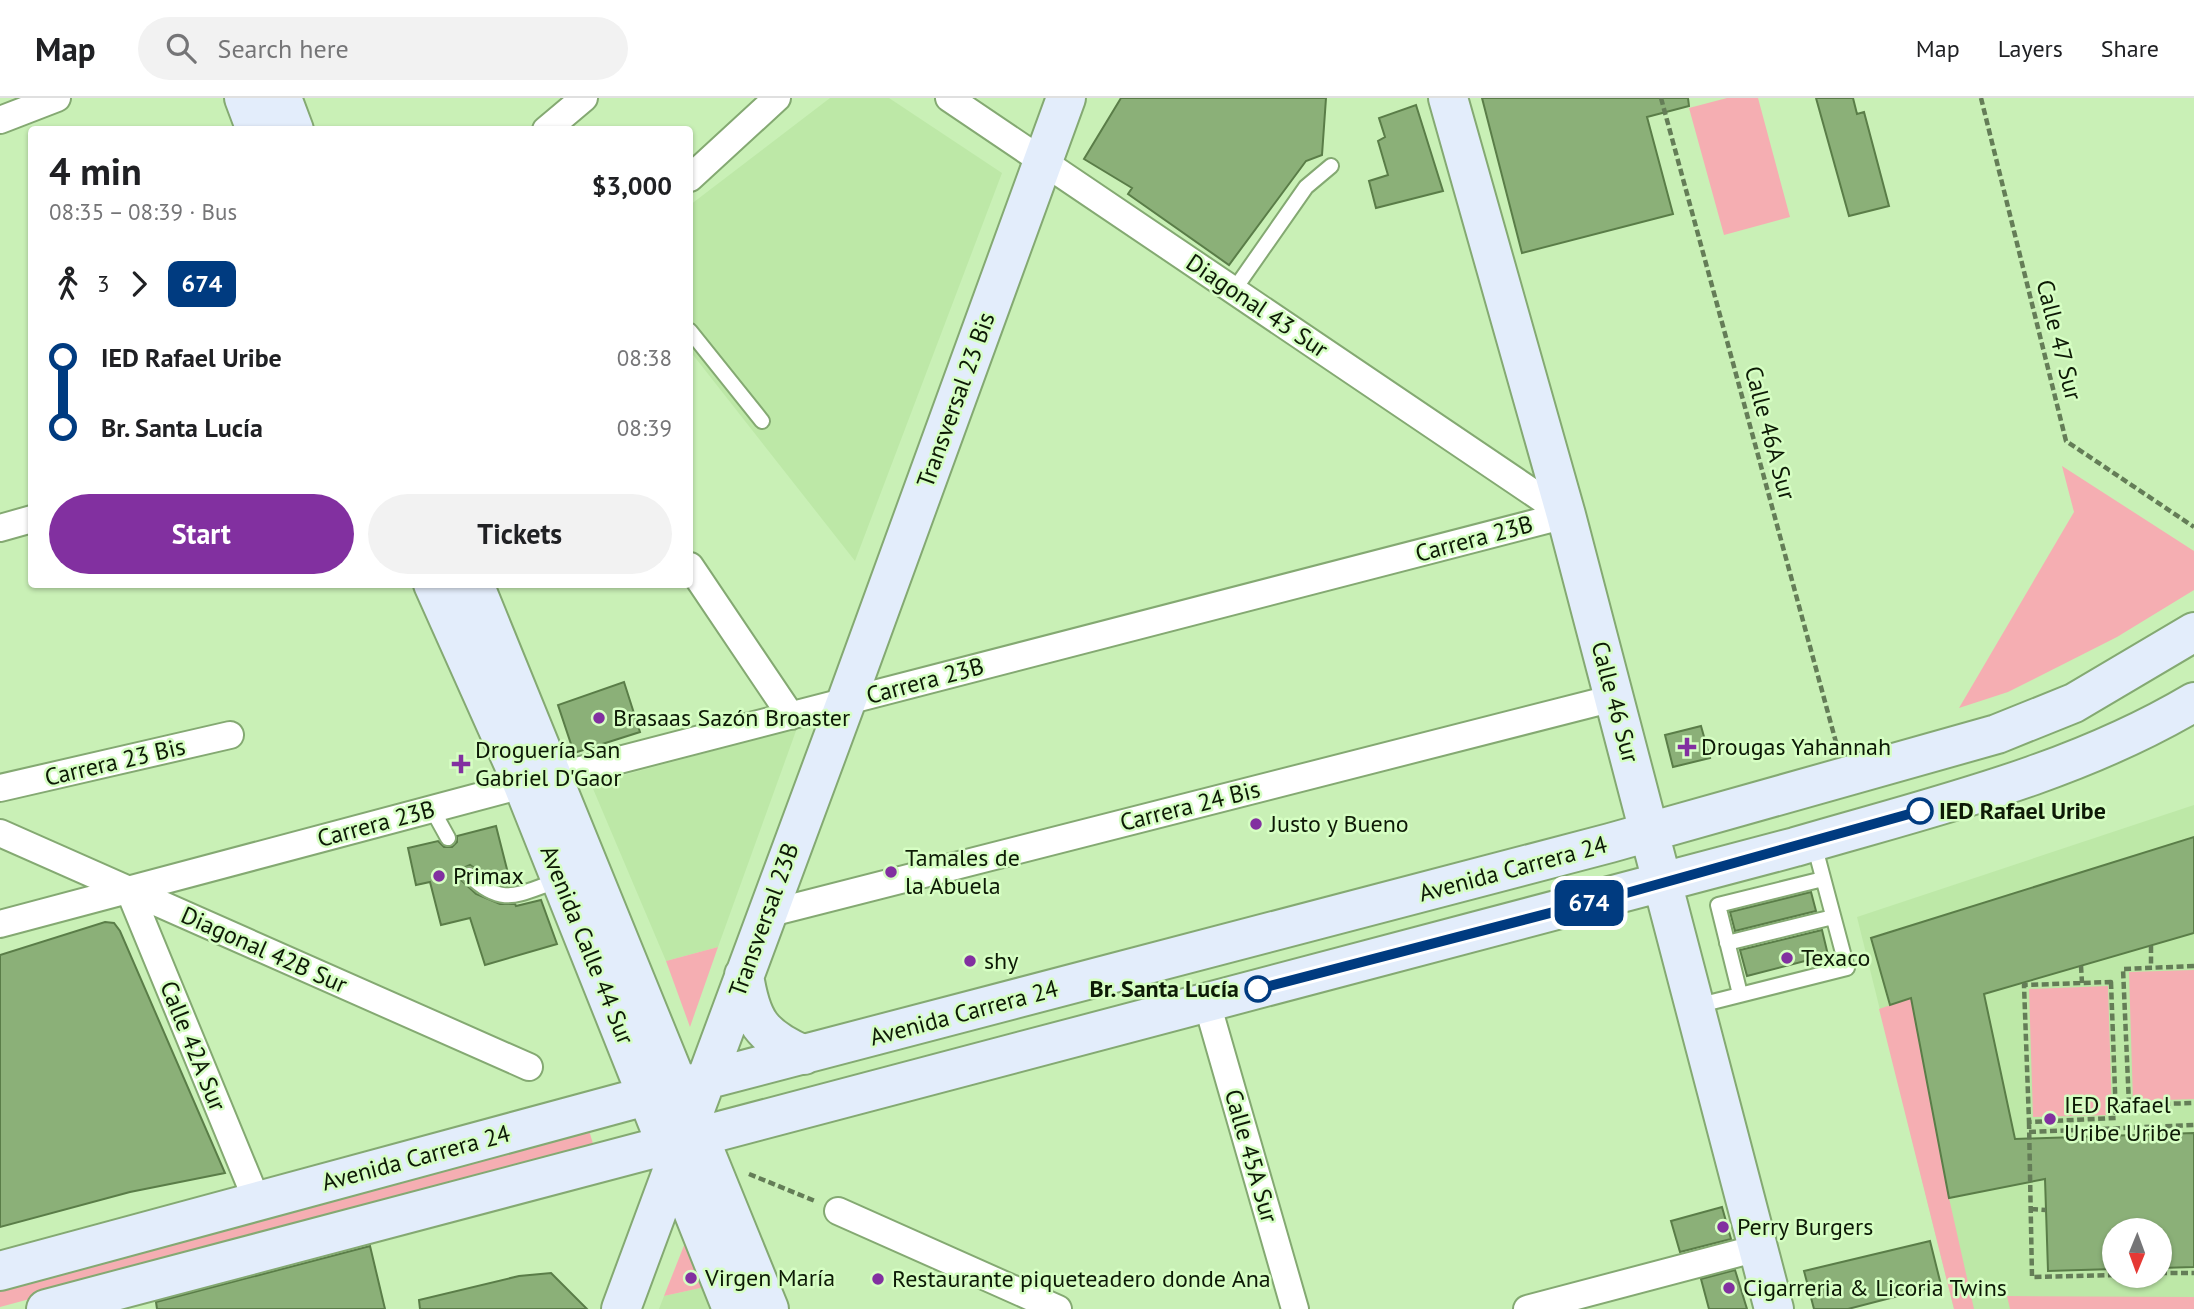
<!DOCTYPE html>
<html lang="en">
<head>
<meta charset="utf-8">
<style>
  :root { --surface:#fff; --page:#f2f2f2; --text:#202124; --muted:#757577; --line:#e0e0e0; --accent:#8230a0 }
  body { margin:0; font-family:"PT Sans",sans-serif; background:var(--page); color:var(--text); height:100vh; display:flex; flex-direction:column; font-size:26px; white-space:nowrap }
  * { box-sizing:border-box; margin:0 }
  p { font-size:23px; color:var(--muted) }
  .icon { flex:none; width:38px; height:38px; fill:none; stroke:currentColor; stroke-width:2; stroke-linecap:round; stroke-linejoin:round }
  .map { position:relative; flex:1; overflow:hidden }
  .panel { position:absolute; left:28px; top:28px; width:665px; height:462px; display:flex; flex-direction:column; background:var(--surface); border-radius:7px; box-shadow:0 2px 5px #0004 }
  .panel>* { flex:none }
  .badge { padding:0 14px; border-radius:10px; font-size:24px; line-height:46px }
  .needle { width:46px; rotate:181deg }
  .controls { position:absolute; left:2102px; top:1120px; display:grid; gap:14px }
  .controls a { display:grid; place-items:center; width:70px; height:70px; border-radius:50%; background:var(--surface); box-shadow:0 2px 5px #0004; font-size:35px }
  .map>.badge { position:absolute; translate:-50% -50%; box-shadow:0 0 0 4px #fff }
  .legs { display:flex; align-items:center; gap:10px; height:77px; padding:0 21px; font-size:23px }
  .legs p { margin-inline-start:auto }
  .head { display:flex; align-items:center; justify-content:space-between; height:119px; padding:0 21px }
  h1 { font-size:38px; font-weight:700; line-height:52px }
  .primary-button { display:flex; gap:14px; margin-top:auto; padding:14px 21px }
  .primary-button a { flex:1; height:80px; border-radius:42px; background:var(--accent); color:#fff; font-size:28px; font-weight:700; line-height:80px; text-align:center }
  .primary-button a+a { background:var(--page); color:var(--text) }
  ul { padding:0 21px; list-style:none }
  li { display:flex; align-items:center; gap:24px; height:70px; font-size:26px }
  li i { display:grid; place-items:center; width:10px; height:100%; margin:0 9px; background:currentColor }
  li i::after { content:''; width:18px; height:18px; margin:-9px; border:5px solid; border-radius:50%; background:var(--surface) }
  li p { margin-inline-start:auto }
  li:first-child i { background:linear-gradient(#0000 50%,currentColor 0) }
  li:last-child i { background:linear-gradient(currentColor 50%,#0000 0) }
  header { display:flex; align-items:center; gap:42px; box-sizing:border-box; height:98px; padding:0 35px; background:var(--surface); border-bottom:2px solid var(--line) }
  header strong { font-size:33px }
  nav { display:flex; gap:38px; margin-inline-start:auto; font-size:24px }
  .search { width:490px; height:63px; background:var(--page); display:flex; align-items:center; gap:18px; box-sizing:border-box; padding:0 24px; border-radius:38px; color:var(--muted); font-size:26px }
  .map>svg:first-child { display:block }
</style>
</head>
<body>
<header>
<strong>Map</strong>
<div class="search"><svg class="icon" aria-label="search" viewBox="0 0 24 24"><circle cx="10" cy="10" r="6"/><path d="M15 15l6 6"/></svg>Search here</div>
<nav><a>Map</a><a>Layers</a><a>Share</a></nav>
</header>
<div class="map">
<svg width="2194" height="1211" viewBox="0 0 2194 1211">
  <rect width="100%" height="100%" fill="#c9f0b6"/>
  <path fill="#bde8a7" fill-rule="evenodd" d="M830,0H889L1002,75L855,463L690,253V107Z
    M797,630L718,849L666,863L591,686Z
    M2194,707V1211H1954L1857,819ZM2114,1132H2160V1178H2114Z
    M705,1189L713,1211H659L664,1198Z"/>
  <path fill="#f5aeb2" d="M1727,0H1758L1790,119L1724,137L1689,10Z
    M2062,368L2194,453V492L2117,539L2008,594L1959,610L2074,414Z
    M718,849L690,929L666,863Z
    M2194,872V1001L2133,1003L2129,874Z
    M2108,888L2112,1017L2033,1019L2029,891Z
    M1911,900L1949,1100L1974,1211H1954L1879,911Z
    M588,1029L594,1049L0,1209V1187Z
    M685,1145L705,1189L664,1198Z
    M2007,1198L2194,1199V1211H2010Z"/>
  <path fill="#8bb078" stroke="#5a7d48" stroke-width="2" d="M1121,0H1326L1322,57L1306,63L1229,167L1128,96L1132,90L1084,61Z
    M1482,0H1688L1689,8L1647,19L1673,116L1522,155Z
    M1816,0H1853L1857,16L1864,14L1889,108L1849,118Z
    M1416,7L1443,93L1376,110L1369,83L1388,77L1378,43L1385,39L1379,20Z
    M624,584L640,634L574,655L558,607Z
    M1701,628L1710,660L1673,669L1665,637Z
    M496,728L511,787L496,785L470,767L461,771L460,781L476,796L500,806H515L516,808L541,802L557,846L485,867L470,820L441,827L430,784L416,787L408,750L438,743L444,749H452L457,744V738Z
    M2194,739V835L1984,896L2015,1041L2194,1035V1169L2160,1170V1132H2114V1171L2048,1173L2045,1081L1949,1100L1911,900L1890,907L1871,840Z
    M1811,794L1816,813L1735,833L1730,814Z
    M105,824L114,825L120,833L225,1075L130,1094L0,1129V857Z
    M1822,832L1828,857L1747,878L1740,852Z
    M1722,1109L1731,1141L1680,1154L1671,1123Z
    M1930,1143L1941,1187L1848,1211H1814L1804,1173Z
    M370,1148L385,1211H157L156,1204Z
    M1735,1172L1747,1211H1709L1701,1181Z
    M551,1175L587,1211H420L419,1202L519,1178Z"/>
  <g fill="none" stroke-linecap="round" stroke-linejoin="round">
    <g stroke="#84a972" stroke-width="18">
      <path id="lane" d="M1234,192L1306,89L1331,68
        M690,233L762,323
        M432,711L448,740
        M469,777C504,811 519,795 560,782
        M1727,845L1833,819
        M1740,896L1718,807L1823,781
        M1696,908L1847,870L1814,746"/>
    </g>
    <g stroke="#84a972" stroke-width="30">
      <path id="street" d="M949,0L1566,417
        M0,22L57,0
        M546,32L584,0
        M690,80L777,0
        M0,430L32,421
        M690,468L791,618
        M0,690L230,637
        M0,735L529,969
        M129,792L257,1103
        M767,816L1614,600
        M0,826L511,690L1566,417
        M1207,905L1295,1211
        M838,1113L1058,1211
        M1527,1211L1758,1150"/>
    </g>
    <g stroke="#84a972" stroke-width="42">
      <path id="secondary" d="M244,0L256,32
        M282,0L294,32
        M1448,0L1566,417L1774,1211
        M433,486L523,687L732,1211
        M474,486L769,1211
        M744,877C751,923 761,938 804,957
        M0,1173L705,982L1610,745L1997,636L2074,605L2194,534
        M46,1211L1795,749C1931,709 2071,677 2194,604
        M621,1211L846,604L1066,0"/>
    </g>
    <path stroke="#647d57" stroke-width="4.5" stroke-dasharray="7 3.5" stroke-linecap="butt" d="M1661,0L1837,648
      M1981,0L2066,343L2194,429
      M2151,848V869
      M2081,868L2082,885
      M2194,868L2123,871L2129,1007L2194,1005
      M2111,884L2116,1020L2029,1024L2024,887Z
      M2115,1008L2129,1007
      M2029,1024L2032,1179L2114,1177
      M2029,1034L2194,1027
      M749,1076L815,1103
      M2031,1111L2046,1112
      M2160,1175H2194"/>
    <use href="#lane" stroke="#fff" stroke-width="14"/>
    <use href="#street" stroke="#fff" stroke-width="26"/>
    <use href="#secondary" stroke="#e3edfb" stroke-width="38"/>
  </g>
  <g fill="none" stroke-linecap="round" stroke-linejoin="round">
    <g stroke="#fff" stroke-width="16">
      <path id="line-1" d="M1258,891L1623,796L1920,713"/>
    </g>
    <use href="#line-1" stroke="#003b80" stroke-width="10"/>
  </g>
  <g fill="#8230a0" stroke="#d6fec3" stroke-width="2.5">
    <circle cx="599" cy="620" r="7"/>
    <path d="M1683.5 638.5h7v7h7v7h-7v7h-7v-7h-7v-7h7z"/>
    <path d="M457.5 655.5h7v7h7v7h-7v7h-7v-7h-7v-7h7z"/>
    <circle cx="1256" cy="726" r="7"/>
    <circle cx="891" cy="774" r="7"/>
    <circle cx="439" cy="778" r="7"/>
    <circle cx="1787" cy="860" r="7"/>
    <circle cx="970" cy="863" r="7"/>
    <circle cx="2050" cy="1021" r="7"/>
    <circle cx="1723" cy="1129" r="7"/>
    <circle cx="691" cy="1180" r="7"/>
    <circle cx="878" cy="1181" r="7"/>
    <circle cx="1729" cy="1190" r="7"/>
  </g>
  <g fill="#fff" stroke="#003b80" stroke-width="3.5">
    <circle cx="1920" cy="713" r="12"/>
    <circle cx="1258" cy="891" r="12"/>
  </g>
  <g text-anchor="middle" stroke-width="5" stroke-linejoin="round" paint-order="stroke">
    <g font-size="24" fill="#0d1a06" stroke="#d6fec3">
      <text transform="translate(1257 208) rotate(34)" y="8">Diagonal 43 Sur</text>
      <text transform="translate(2059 242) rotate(76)" y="8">Calle 47 Sur</text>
      <text transform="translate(956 302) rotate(-70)" y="8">Transversal 23 Bis</text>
      <text transform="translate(1770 335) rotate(75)" y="8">Calle 46A Sur</text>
      <text transform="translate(1474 441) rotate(-15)" y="8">Carrera 23B</text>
      <text transform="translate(925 583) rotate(-15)" y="8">Carrera 23B</text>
      <text transform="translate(1615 604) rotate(75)" y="8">Calle 46 Sur</text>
      <text transform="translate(115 664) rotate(-13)" y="8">Carrera 23 Bis</text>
      <text transform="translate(1190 708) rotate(-14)" y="8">Carrera 24 Bis</text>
      <text transform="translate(376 726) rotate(-15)" y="8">Carrera 23B</text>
      <text transform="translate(1513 771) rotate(-15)" y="8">Avenida Carrera 24</text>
      <text transform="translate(764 822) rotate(-70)" y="8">Transversal 23B</text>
      <text transform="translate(587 847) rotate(68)" y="8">Avenida Calle 44 Sur</text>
      <text transform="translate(264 852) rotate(24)" y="8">Diagonal 42B Sur</text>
      <text transform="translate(964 915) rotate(-15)" y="8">Avenida Carrera 24</text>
      <text transform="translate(193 948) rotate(68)" y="8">Calle 42A Sur</text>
      <text transform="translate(1251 1058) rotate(74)" y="8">Calle 45A Sur</text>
      <text transform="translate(416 1060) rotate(-15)" y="8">Avenida Carrera 24</text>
    </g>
    <g font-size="24" fill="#0d1a06" stroke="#d6fec3" text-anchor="start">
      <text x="613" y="628">Brasaas Sazón Broaster</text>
      <text x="1701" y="657">Drougas Yahannah</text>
      <text x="475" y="660">Droguería San<tspan x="475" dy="28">Gabriel D'Gaor</tspan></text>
      <text x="1270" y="734">Justo y Bueno</text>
      <text x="905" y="768">Tamales de<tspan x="905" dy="28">la Abuela</tspan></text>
      <text x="453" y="786">Primax</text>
      <text x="1801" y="868">Texaco</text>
      <text x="984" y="871">shy</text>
      <text x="2064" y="1015">IED Rafael<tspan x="2064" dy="28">Uribe Uribe</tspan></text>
      <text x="1737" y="1137">Perry Burgers</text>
      <text x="705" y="1188">Virgen María</text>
      <text x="892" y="1189">Restaurante piqueteadero donde Ana</text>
      <text x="1743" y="1198">Cigarreria &amp; Licoria Twins</text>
    </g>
    <g font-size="24" font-weight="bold" fill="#0d1a06" stroke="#d6fec3" text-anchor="start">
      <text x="1939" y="721">IED Rafael Uribe</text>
      <text x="1239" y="899" text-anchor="end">Br. Santa Lucía</text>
    </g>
  </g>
</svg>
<div class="controls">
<a><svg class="needle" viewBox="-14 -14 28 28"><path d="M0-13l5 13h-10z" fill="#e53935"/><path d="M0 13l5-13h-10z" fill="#757577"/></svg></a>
</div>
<b class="badge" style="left:1589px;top:805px;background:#003b80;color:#fff">674</b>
<section class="panel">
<div class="head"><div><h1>4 min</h1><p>08:35 – 08:39 · Bus</p></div><b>$3,000</b></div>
<div class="legs"><svg class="icon" aria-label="walk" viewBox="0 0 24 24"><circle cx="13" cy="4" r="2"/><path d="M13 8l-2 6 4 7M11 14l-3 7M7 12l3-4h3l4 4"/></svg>3<svg class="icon" aria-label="forward" viewBox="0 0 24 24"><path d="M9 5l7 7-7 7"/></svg><b class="badge" style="background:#003b80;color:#fff">674</b></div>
<ul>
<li><i style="color:#003b80"></i><b>IED Rafael Uribe</b><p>08:38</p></li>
<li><i style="color:#003b80"></i><b>Br. Santa Lucía</b><p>08:39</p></li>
</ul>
<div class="primary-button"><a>Start</a><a>Tickets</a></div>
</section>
</div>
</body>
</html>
